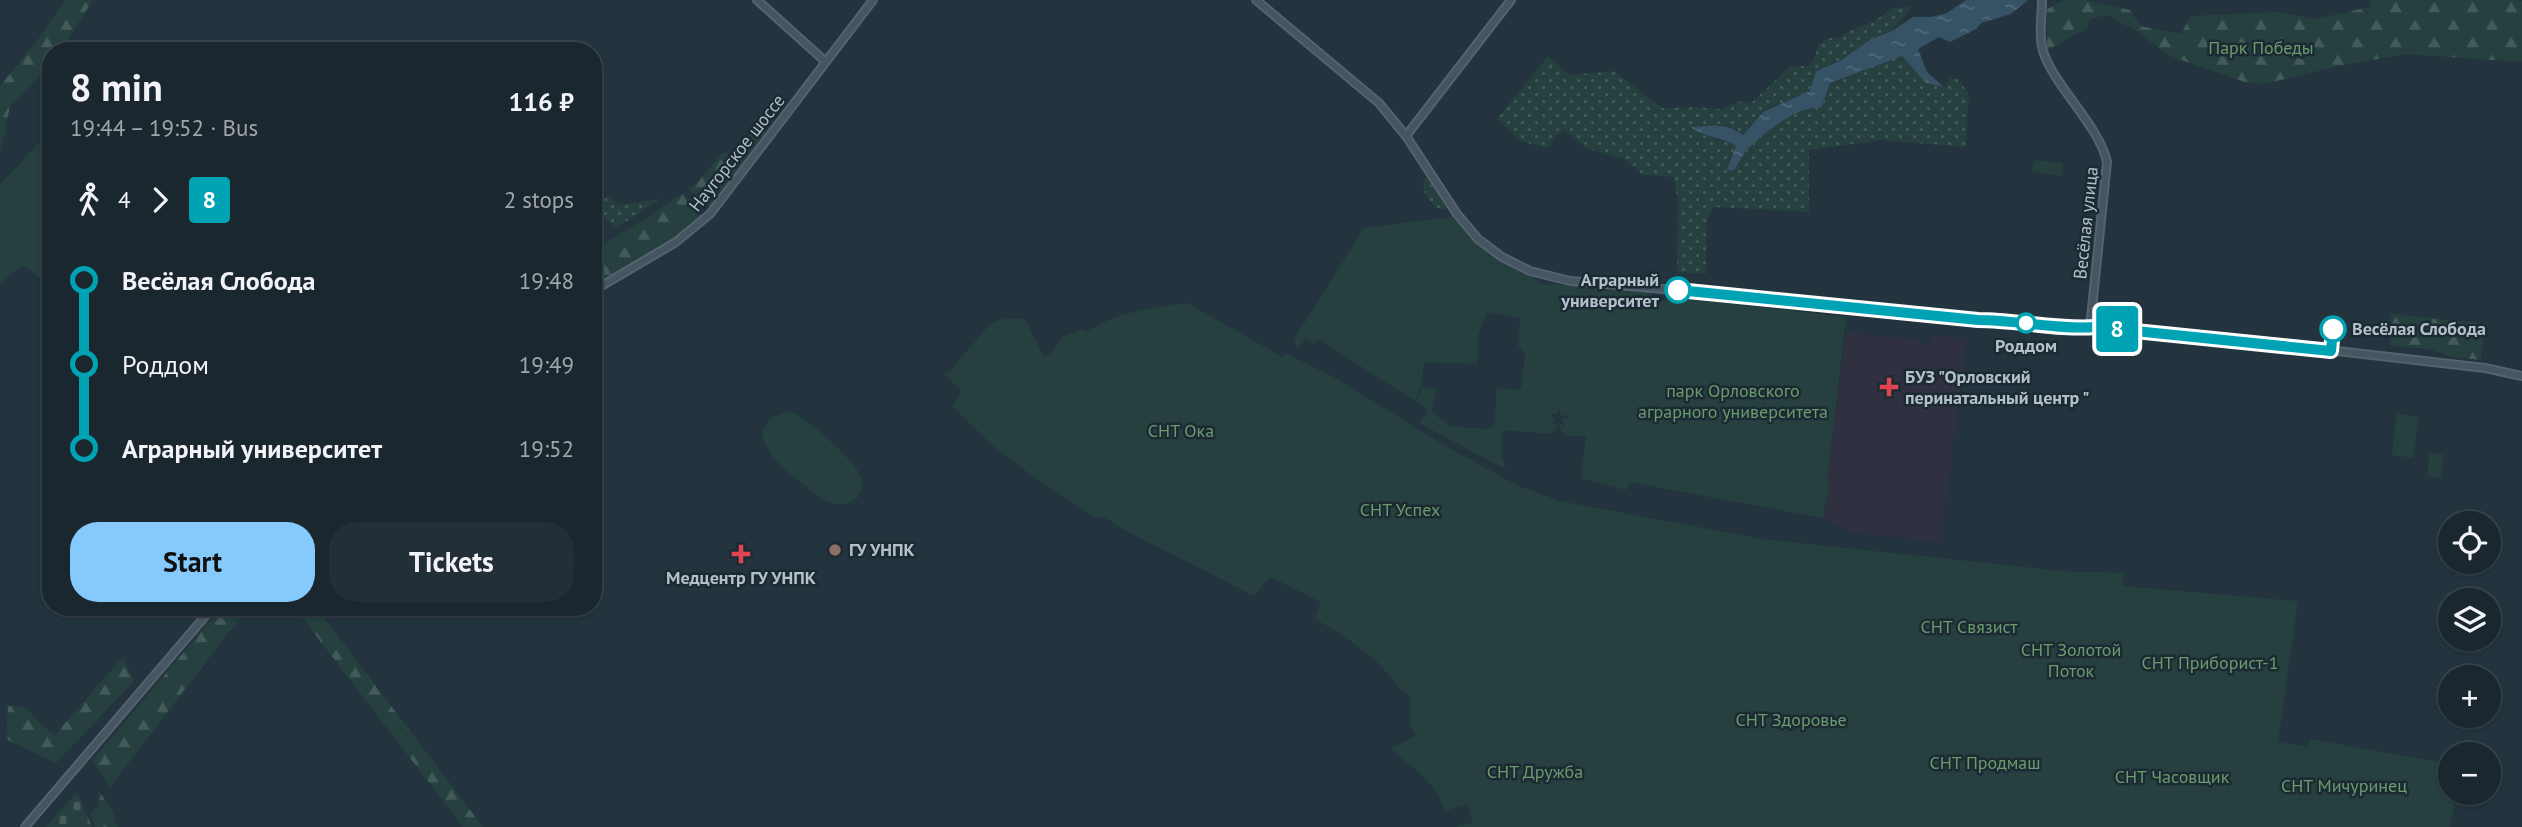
<!DOCTYPE html>
<html lang="en">
<head>
<meta charset="utf-8">
<style>
  :root { --surface:#1a272f; --page:#232f37; --text:#f1f3f6; --muted:#9fa5aa; --line:#38444b; --accent:#86c9fc }
  body { margin:0; font-family:"PT Sans",sans-serif; background:var(--page); color:var(--text); height:100vh; display:flex; flex-direction:column; font-size:26px; white-space:nowrap }
  * { box-sizing:border-box; margin:0 }
  p { font-size:23px; color:var(--muted) }
  .icon { flex:none; width:38px; height:38px; fill:none; stroke:currentColor; stroke-width:2; stroke-linecap:round; stroke-linejoin:round }
  .map { position:relative; flex:1; overflow:hidden }
  .side { position:absolute; left:42px; top:42px; width:560px; height:574px; display:flex; flex-direction:column; background:var(--surface); border-radius:28px; box-shadow:0 2px 5px #0004,0 0 0 2px var(--line) }
  .side>* { flex:none }
  .badge { padding:0 14px; border-radius:5px; font-size:24px; line-height:46px }
  .fabs { position:absolute; left:2438px; top:511px; display:grid; gap:14px }
  .fabs a { display:grid; place-items:center; width:63px; height:63px; border-radius:50%; background:var(--surface); box-shadow:0 2px 5px #0004,0 0 0 2px var(--line); font-size:35px }
  .map>.badge { position:absolute; translate:-50% -50%; box-shadow:0 0 0 4px #fff }
  .legs { display:flex; align-items:center; gap:10px; height:77px; padding:0 28px; font-size:23px }
  .legs p { margin-inline-start:auto }
  .overview { display:flex; align-items:center; justify-content:space-between; height:119px; padding:0 28px }
  h1 { font-size:38px; font-weight:700; line-height:52px }
  .cta { display:flex; gap:14px; margin-top:auto; padding:14px 28px }
  .cta a { flex:1; height:80px; border-radius:28px; background:var(--accent); color:#111; font-size:28px; font-weight:700; line-height:80px; text-align:center }
  .cta a+a { background:var(--page); color:var(--text) }
  ul { padding:0 28px; list-style:none }
  li { display:flex; align-items:center; gap:24px; height:84px; font-size:26px }
  li i { display:grid; place-items:center; width:10px; height:100%; margin:0 9px; background:currentColor }
  li i::after { content:''; width:18px; height:18px; margin:-9px; border:5px solid; border-radius:50%; background:var(--surface) }
  li p { margin-inline-start:auto }
  li:first-child i { background:linear-gradient(#0000 50%,currentColor 0) }
  li:last-child i { background:linear-gradient(currentColor 50%,#0000 0) }
  .map>svg:first-child { display:block }
</style>
</head>
<body>
<div class="map">
<svg width="2522" height="827" viewBox="0 0 2522 827">
  <defs>
    <pattern id="grass-dots" width="8" height="8" patternUnits="userSpaceOnUse" patternTransform="scale(1.75)"><rect width="8" height="8" fill="#25403e"/><path d="M2 2h.1M6 6h.1" fill="none" stroke="#425a59" stroke-width="1.8" stroke-linecap="round"/></pattern>
    <pattern id="forest-firs" width="22" height="20" patternUnits="userSpaceOnUse" patternTransform="scale(1.75)"><rect width="22" height="20" fill="#25403e"/><path d="M5 1l3.5 6h-7zM16 11l3.5 6h-7z" fill="#425a59"/></pattern>
    <pattern id="cemetery-stones" width="16" height="16" patternUnits="userSpaceOnUse" patternTransform="scale(1.75)"><rect width="16" height="16" fill="#25403e"/><path d="M2 7V4a2 2 0 0 1 4 0v3zM10 15v-3a2 2 0 0 1 4 0v3z" fill="#425a59"/></pattern>
    <pattern id="water-ripples" width="26" height="14" patternUnits="userSpaceOnUse" patternTransform="scale(1.75)"><rect width="26" height="14" fill="#365366"/><path d="M2 4q2-2 4 0t4 0M15 11q2-2 4 0t4 0" fill="none" stroke="#516a7b"/></pattern>
  </defs>
  <rect width="100%" height="100%" fill="#23343f"/>
  <path fill="#2f3040" d="M1846,332L1920,340L1921,344H1929L1931,335L1967,338L1941,542L1850,532L1824,519L1830,487L1827,482Z"/>
  <path fill="url(#grass-dots)" d="M1912,7L1891,31L1871,39L1839,61L1816,70L1810,91L1763,111L1743,134C1729,123 1708,124 1691,127C1703,139 1722,137 1736,146L1727,170L1734,172C1739,164 1743,155 1749,148C1763,133 1800,104 1821,108L1830,84L1902,55L1926,83L1944,87L1950,78L1958,79L1969,94L1966,147L1882,140L1809,150V212L1714,207L1707,219L1706,274L1677,272L1678,204L1674,177L1642,175L1624,159L1586,148L1563,129L1547,148L1519,141L1497,119L1548,56L1570,75L1614,71L1662,108L1697,107L1720,109L1742,101L1750,104L1791,66H1807L1814,60L1818,45L1828,38H1838L1853,29L1873,22L1892,8Z
    M1427,178L1447,208L1441,210C1431,206 1422,192 1423,181Z
    M608,195L619,205L661,199L616,228L595,209Z"/>
  <path fill="url(#forest-firs)" d="M65,0H93L60,51H51L50,66L10,106L0,154V86L37,41Z
    M2065,0H2086L2130,10L2140,26L2181,34L2191,16L2277,12L2315,19L2370,7L2371,0H2515L2522,1V62L2405,54L2339,66L2264,84L2245,82L2170,56L2135,30L2107,15L2090,19L2086,29L2047,50V9Z
    M755,122L759,123L767,130L710,205H706L689,189L700,179L724,152L732,157L756,127Z
    M683,193L702,211C699,230 614,274 593,285V250L645,219Z
    M2391,314L2484,324L2481,360L2452,357L2430,349L2390,346Z
    M222,607H248L110,787L92,761Z
    M294,607H316L483,827H463Z
    M123,657L134,681L56,763L6,739L8,706L25,707L54,736Z
    M99,791L113,812L117,827H95L91,814L98,805Z"/>
  <path fill="url(#cemetery-stones)" d="M77,792L92,827H46Z"/>
  <path fill="#25403e" d="M51,131V287L23,265L0,283V184Z
    M2034,160L2063,163L2062,176L2032,172Z
    M1452,217C1467,233 1481,248 1499,261C1513,270 1530,274 1544,285L1553,284L1584,288L1651,293L1656,300L1681,301L1682,298L1846,317L1827,482L1829,487L1823,518L1629,482L1628,488L1625,490L1581,478L1586,437L1564,435L1559,427V423L1564,426L1562,419L1570,416L1561,415L1559,407L1557,414H1550L1555,419L1552,425L1557,422V427L1551,434L1503,430L1501,455L1506,467H1501L1419,423L1427,411L1425,407L1416,402L1422,386L1436,390L1432,412L1450,426L1484,429L1494,426L1497,388L1521,390L1525,355L1518,345L1520,318L1487,312L1478,336L1477,364L1424,362L1421,385L1415,401L1318,339L1314,344L1306,339L1297,348L1293,341L1364,228Z
    M1187,303L1279,355L1282,358L1285,353L1332,376L1444,445L1516,485L1560,501L1762,539L2061,571L2124,573L2122,586L2298,601L2278,742L2308,747L2310,739L2450,764V793H2456L2450,827H1455L1473,822L1468,804L1444,811C1438,783 1412,767 1391,749L1416,735L1410,725V696C1396,687 1390,675 1379,664C1363,649 1334,628 1314,619L1321,602L1270,577L1254,596L1122,529L1105,517L1098,519L1040,482L992,445L952,406L962,392L943,373L949,372L991,323L1005,318L1025,319L1044,357L1053,352L1063,336L1083,329L1087,332C1117,312 1152,307 1187,303Z
    M791,412C806,417 857,462 861,477C869,505 835,511 818,496C802,482 748,447 767,423C773,415 781,413 791,412Z
    M2397,414L2419,417L2413,458L2392,455Z
    M2429,453L2444,455L2441,478L2427,476Z"/>
  <path fill="url(#water-ripples)" d="M1966,0H2028L2011,14L1981,23L1976,29L1950,42L1939,37L1918,49L1927,72L1944,87L1926,83L1902,56L1830,83L1821,108C1800,104 1763,133 1749,148C1743,154 1738,164 1734,171L1727,170L1736,146C1722,136 1703,138 1691,127C1710,125 1728,123 1743,135L1763,112L1810,91L1816,71L1840,61L1871,39L1892,31L1913,17H1931L1947,13Z"/>
  <g fill="none" stroke-linecap="round" stroke-linejoin="round">
    <g stroke="#55636d" stroke-width="10">
      <path id="secondary" d="M757,0L826,62
        M1256,0L1379,103L1406,136L1457,214L1478,239L1502,257L1530,271L1570,281L1757,297L1978,320C2017,320 2057,330 2096,327L2346,352L2485,368L2522,376
        M2042,0C2042,16 2038,39 2044,54C2057,89 2099,126 2107,162L2090,328
        M1406,136L1511,0
        M593,291L676,242L710,214L873,0
        M25,827L213,607"/>
    </g>
    <use href="#secondary" stroke="#455562" stroke-width="6"/>
  </g>
  <g fill="none" stroke-linecap="round" stroke-linejoin="round">
    <g stroke="#fff" stroke-width="16">
      <path id="line-1" d="M1678,290L1978,320C2017,320 2057,330 2096,327L2331,351L2333,329"/>
    </g>
    <use href="#line-1" stroke="#00a3b4" stroke-width="10"/>
  </g>
  <g fill="#fff" stroke="#00a3b4" stroke-width="3.5">
    <circle cx="1678" cy="290" r="12"/>
    <circle cx="2026" cy="323" r="9"/>
    <circle cx="2333" cy="329" r="12"/>
  </g>
  <g fill="#e0444e" stroke="#1c2a34" stroke-width="2.5">
    <path d="M1885.5 376.5h7v7h7v7h-7v7h-7v-7h-7v-7h7z"/>
    <path d="M737.5 543.5h7v7h7v7h-7v7h-7v-7h-7v-7h7z"/>
  </g>
  <circle fill="#8d6e63" stroke="#1c2a34" stroke-width="2.5" cx="835" cy="550" r="7"/>
  <g text-anchor="middle" stroke-width="5" stroke-linejoin="round" paint-order="stroke">
    <g font-size="18" fill="#699c6c" stroke="#1c2a34">
      <text x="2261" y="54">Парк Победы</text>
      <text x="1733" y="397">парк Орловского<tspan x="1733" dy="21">аграрного университета</tspan></text>
      <text x="1181" y="437">СНТ Ока</text>
      <text x="1400" y="516">СНТ Успех</text>
      <text x="1969" y="633">СНТ Связист</text>
      <text x="2071" y="656">СНТ Золотой<tspan x="2071" dy="21">Поток</tspan></text>
      <text x="2210" y="669">СНТ Приборист-1</text>
      <text x="1791" y="726">СНТ Здоровье</text>
      <text x="1985" y="769">СНТ Продмаш</text>
      <text x="1535" y="778">СНТ Дружба</text>
      <text x="2172" y="783">СНТ Часовщик</text>
      <text x="2344" y="792">СНТ Мичуринец</text>
    </g>
    <g font-size="18" fill="#b3c0ca" stroke="#1c2a34">
      <text transform="translate(737 153) rotate(-52)" y="6">Наугорское шоссе</text>
      <text transform="translate(2086 223) rotate(-84)" y="6">Весёлая улица</text>
    </g>
    <g font-size="18" font-weight="bold" fill="#b3c0ca" stroke="#1c2a34" text-anchor="end">
      <text x="1659" y="286">Аграрный<tspan x="1659" dy="21">университет</tspan></text>
      <text x="2352" y="335" text-anchor="start">Весёлая Слобода</text>
      <text x="2026" y="352" text-anchor="middle">Роддом</text>
    </g>
    <g font-size="18" font-weight="bold" fill="#b3c0ca" stroke="#1c2a34" text-anchor="start">
      <text x="1905" y="383">БУЗ "Орловский<tspan x="1905" dy="21">перинатальный центр "</tspan></text>
      <text x="849" y="556">ГУ УНПК</text>
      <text x="741" y="584" text-anchor="middle">Медцентр ГУ УНПК</text>
    </g>
  </g>
</svg>
<div class="fabs">
<a><svg class="icon" aria-label="locate" viewBox="0 0 24 24"><circle cx="12" cy="12" r="6"/><path d="M12 2v4M12 18v4M2 12h4M18 12h4"/></svg></a>
<a><svg class="icon" aria-label="layers" viewBox="0 0 24 24"><path d="M12 4l9 5-9 5-9-5zM3 14l9 5 9-5"/></svg></a>
<a>+</a>
<a>−</a>
</div>
<b class="badge" style="left:2117px;top:329px;background:#00a3b4;color:#fff">8</b>
<section class="side">
<div class="overview"><div><h1>8 min</h1><p>19:44 – 19:52 · Bus</p></div><b>116 ₽</b></div>
<div class="legs"><svg class="icon" aria-label="walk" viewBox="0 0 24 24"><circle cx="13" cy="4" r="2"/><path d="M13 8l-2 6 4 7M11 14l-3 7M7 12l3-4h3l4 4"/></svg>4<svg class="icon" aria-label="forward" viewBox="0 0 24 24"><path d="M9 5l7 7-7 7"/></svg><b class="badge" style="background:#00a3b4;color:#fff">8</b><p>2 stops</p></div>
<ul>
<li><i style="color:#00a3b4"></i><b>Весёлая Слобода</b><p>19:48</p></li>
<li><i style="color:#00a3b4"></i><span>Роддом</span><p>19:49</p></li>
<li><i style="color:#00a3b4"></i><b>Аграрный университет</b><p>19:52</p></li>
</ul>
<div class="cta"><a>Start</a><a>Tickets</a></div>
</section>
</div>
</body>
</html>
